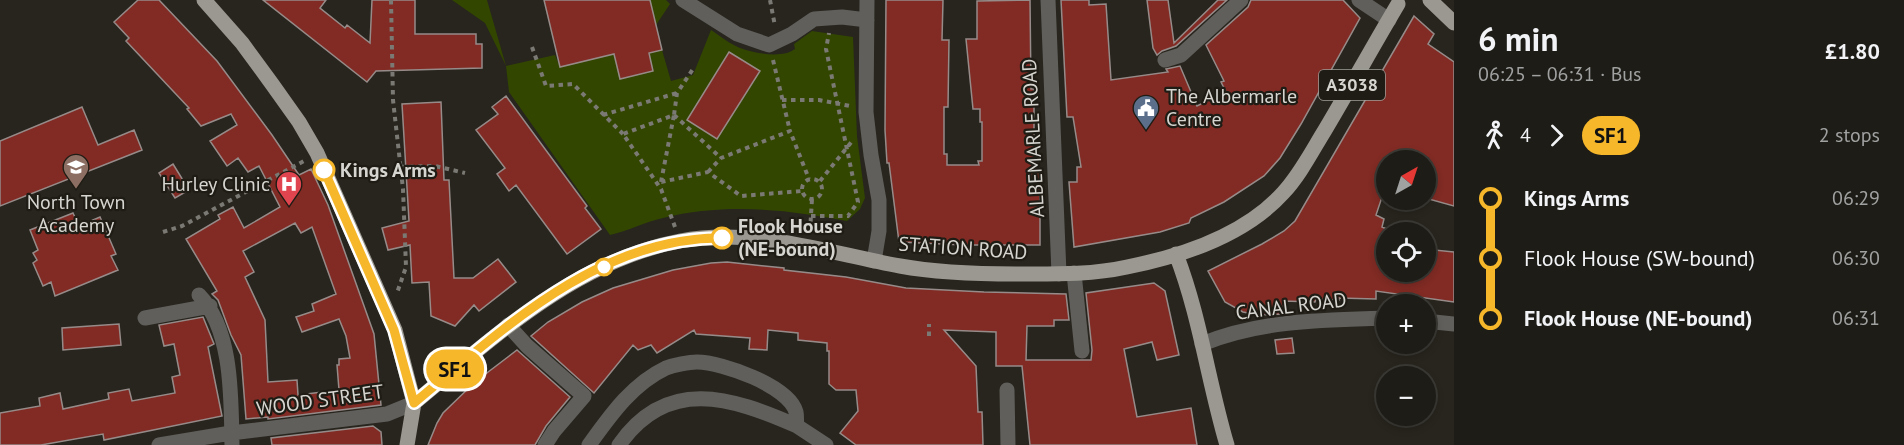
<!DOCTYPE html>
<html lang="en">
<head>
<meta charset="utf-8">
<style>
  :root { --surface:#1d1c16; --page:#25251f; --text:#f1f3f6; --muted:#a0a1a1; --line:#3b3a35 }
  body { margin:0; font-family:"PT Sans",sans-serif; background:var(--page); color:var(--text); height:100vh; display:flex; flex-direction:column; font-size:22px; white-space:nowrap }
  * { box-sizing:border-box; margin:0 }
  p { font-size:20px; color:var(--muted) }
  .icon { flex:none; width:33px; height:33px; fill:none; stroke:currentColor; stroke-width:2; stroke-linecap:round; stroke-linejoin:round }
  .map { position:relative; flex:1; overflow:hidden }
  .sheet { display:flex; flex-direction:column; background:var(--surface); width:450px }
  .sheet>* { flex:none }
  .badge { padding:0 12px; border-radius:20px; font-size:21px; line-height:39px }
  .needle { width:39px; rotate:39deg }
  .fabs { position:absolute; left:1376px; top:150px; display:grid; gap:12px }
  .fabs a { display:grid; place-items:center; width:60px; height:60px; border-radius:50%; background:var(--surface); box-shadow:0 3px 9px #0003,0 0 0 2px var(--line); font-size:30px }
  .map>.badge { position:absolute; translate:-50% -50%; box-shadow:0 0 0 3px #fff }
  .legs { display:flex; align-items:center; gap:9px; height:66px; padding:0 24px; font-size:20px }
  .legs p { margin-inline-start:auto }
  .overview { display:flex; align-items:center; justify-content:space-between; height:102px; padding:0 24px }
  h1 { font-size:33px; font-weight:600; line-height:45px }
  ul { padding:0 24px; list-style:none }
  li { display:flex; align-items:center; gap:21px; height:60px; font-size:22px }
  li i { display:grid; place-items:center; width:9px; height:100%; margin:0 8px; background:currentColor }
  li i::after { content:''; width:15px; height:15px; margin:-8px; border:4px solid; border-radius:50%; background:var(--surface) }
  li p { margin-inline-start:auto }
  li:first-child i { background:linear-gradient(#0000 50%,currentColor 0) }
  li:last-child i { background:linear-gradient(currentColor 50%,#0000 0) }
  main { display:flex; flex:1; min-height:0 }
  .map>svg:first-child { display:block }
</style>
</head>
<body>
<main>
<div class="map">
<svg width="1454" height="445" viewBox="0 0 1454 445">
  <rect width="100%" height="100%" fill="#27251d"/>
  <path fill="#324600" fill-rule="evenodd" d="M452,0H487L506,66L555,55L560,67L614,54L649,53L662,50L671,81L693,75L711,30C720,36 730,44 740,48C754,53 782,59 795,49L794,44L812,31L853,37L857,136L865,198L860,209L847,221C786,209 725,203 663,218C645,222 628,231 610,235L509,92L506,66L485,23ZM729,52L760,71L717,139L687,120Z
    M650,0H666L670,4L656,25Z"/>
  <path fill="#812b24" stroke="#978b89" stroke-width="1.5" fill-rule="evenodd" d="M138,0H159L217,61L272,135L299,175L311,169L328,205L374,334L381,405L268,419V417L246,419L241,355L231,335L218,300L212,294L217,291L186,239L220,219L218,215L233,207L244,228L280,207L259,166L248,172L238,158L227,166L210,141L237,125L231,114L201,126L187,109L189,108L126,41L129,38L114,22ZM295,223L301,233L312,227L336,294L312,304L314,311L296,317L302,332L339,319L346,336L350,358L339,359V365H337L339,390L298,395L297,380L268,382L265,320L245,277L254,272L243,251Z
    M263,0H326L320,8L345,28L347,25L370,43L372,0H415V34H476V44H482V68L376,71L367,82Z
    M544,0H650L662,50L649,53L653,71L620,79L614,54L560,67Z
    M886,0H943L942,40H949L948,107H944V154H947V165H979L978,161H982V122H980V109H973L966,39H977V1L1030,0L1031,89H1034V137L1040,177V245H964L899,242L889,163H887L885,130Z
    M1061,0H1089V5L1106,4L1111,80L1168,72L1166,69L1180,66L1197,106L1226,92L1221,82L1224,81L1206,45L1248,7L1251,0H1343L1360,18L1301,124L1280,158L1264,176L1224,202L1191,218L1189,223L1160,232L1074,247L1069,182H1077V167H1081L1073,117H1067Z
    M1147,0H1168L1174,43L1218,0H1227L1176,46L1162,51L1157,55L1153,48Z
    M1414,16L1434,34L1428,44L1454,62V206L1425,198V160H1386V185L1376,215L1384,219L1382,227L1389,230L1388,232H1386V272H1425V249L1454,252V302L1376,291V299L1339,298V300L1316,299L1315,302L1283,301V314L1258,315L1243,312L1225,302L1208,271L1262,244L1284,231L1295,221Z
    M729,52L760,71L717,139L687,120Z
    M506,96L587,206L585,208L601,229L567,254L516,185L509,191L497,174L505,168L476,130L498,114L492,107Z
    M441,102L444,180H449L454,278H473L498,259L516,282L479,311L474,305L455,326L431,316L429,282L412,283L410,245L388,250L382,228L409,221L402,104Z
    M82,107L98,145L134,130L142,150L0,206V141Z
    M173,164L189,190L175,198L159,173Z
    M73,213L79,226L100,217L116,254L111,256L118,270L55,296L51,282L43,286L33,263L37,260L33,253L38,250L30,230Z
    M727,262L784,268V270L846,277L906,288L984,292L1066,294L1069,320H1054V326H1027L1026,360H1091L1092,350L1086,293L1154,283L1165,291L1179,355L1157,360L1152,342L1124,349L1137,417L1191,408L1197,445H1030L1022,366H996V332L944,330L976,366L978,412H982L983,445H856L840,433L858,411L856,390H836L829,384V351H827V343L798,340V333L768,330L767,350L749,349L750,338L696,334L694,330L657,353L651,345L638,350L633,345L594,393L531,336L548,322L582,302L613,288L673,270L711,263Z
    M203,317L214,344L208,347L222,416L104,440L103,434L41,445H0V413L40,406L39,398L60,393L63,409L109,399L108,393L129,389L132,401L175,393L172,377L180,375L174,344L164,346L159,325Z
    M119,324L121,345L63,350L62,328Z
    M1292,338L1294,353L1277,354L1275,340Z
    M517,350L570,397L546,426L535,445H428L437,423L443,413L475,382Z
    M373,426L381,432L382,445H272L271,438Z"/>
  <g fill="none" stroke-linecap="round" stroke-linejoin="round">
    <path stroke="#7b7973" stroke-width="4" stroke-dasharray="4.5 4.5" stroke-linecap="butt" d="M391,0L393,100L403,189L406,267L397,293
      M770,0L775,26
      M532,47L546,86L573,84L623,134
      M773,60L790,131
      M782,100H819L850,106
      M603,115L677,93
      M674,115L721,158
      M400,167L435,166L465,173
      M708,172L721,158L790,131L809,179
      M802 189a10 10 0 1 1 20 0a10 10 0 1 1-20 0Z
      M820,181L853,140
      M661,182L708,172L741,196L802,191
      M661,182L674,115
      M811,216H848L858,202L826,49L829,33
      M675,227L661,189L623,134L674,115L677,93L693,69
      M810,231L812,199
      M163,232L182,226L304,161
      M929,336V324"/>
    <path stroke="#605f5b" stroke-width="15" d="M683,0L737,34L769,45L792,34L814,19L842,17L867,20
      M867,0L866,112L871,155L879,200V231L874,261
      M1048,0L1059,274
      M1359,0L1389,20
      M1165,60L1181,55L1241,0
      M1074,273L1082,351
      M199,295C233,330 231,399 232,445
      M145,318L210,306
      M1425,321L1454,324
      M508,325L527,346L584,396L554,431L545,445
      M1202,344C1260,320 1325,320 1386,318
      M1007,390L1008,445
      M159,445L231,433L387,414L414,403
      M589,445C610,416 632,384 666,368C674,365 689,362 697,362C722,362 789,386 796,412C797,416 796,422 797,426L826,445
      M619,445C667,376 731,397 797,426"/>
    <path stroke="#9a9890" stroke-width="15" d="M204,0L242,43L272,84L299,122L317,153L395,330L414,403L407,445
      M1430,0L1454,23
      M1176,254C1200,316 1208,381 1227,445
      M414,403C494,337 575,261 680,241C754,227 828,253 900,266C938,273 977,274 1016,274C1053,274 1091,275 1127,267C1182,256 1244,236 1283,193C1300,175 1312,151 1325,130C1350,88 1373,46 1398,4"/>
  </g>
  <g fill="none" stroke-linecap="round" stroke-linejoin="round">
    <g stroke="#fff" stroke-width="14">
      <path id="line-1" d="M324,170L394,330L414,403C502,330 599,237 722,238"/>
    </g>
    <use href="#line-1" stroke="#f7b72b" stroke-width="9"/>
  </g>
  <defs>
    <g id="civic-pin" transform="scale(1.35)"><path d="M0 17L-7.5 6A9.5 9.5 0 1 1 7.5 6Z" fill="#5c6f8a" stroke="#1e1c14"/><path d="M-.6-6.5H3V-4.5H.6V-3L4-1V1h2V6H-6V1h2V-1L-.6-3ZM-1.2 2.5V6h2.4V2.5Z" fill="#fff"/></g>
    <g id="school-pin" transform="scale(1.35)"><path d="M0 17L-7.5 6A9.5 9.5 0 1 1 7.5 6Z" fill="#8d6e63" stroke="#1e1c14"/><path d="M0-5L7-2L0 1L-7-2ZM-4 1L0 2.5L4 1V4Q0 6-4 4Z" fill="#fff"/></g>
    <g id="hospital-pin" transform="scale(1.35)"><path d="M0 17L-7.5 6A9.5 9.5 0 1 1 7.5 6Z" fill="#e0444e" stroke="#1e1c14"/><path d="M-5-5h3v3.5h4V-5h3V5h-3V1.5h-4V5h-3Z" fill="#fff"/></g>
  </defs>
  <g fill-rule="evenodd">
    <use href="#civic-pin" x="1146" y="108"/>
    <use href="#school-pin" x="76" y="167"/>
    <use href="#hospital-pin" x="289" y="184"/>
  </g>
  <g fill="#fff" stroke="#f7b72b" stroke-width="3">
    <circle cx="324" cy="170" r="10"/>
    <circle cx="722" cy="238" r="10"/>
    <circle cx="604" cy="267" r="8"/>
  </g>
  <g text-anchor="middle" stroke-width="4.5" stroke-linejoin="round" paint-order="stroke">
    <rect fill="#1e1c14" stroke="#a09e98" stroke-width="1.5" x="1319" y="70" width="66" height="30" rx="4.5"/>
    <g font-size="18" font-weight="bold" fill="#d7d5d0">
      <text x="1352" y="91">A3038</text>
    </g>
    <g font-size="20" fill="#d7d5d0" stroke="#1e1c14" text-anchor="start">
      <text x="1166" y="103">The Albermarle<tspan x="1166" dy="23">Centre</tspan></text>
      <text x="270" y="191" text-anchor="end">Hurley Clinic</text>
      <text x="76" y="209" text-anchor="middle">North Town<tspan x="76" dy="23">Academy</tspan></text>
    </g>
    <g font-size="20" fill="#d7d5d0" stroke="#1e1c14">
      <text transform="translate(1033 138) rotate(-93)" y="7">ALBEMARLE ROAD</text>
      <text transform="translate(963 248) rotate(4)" y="7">STATION ROAD</text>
      <text transform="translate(1291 306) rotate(-7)" y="7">CANAL ROAD</text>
      <text transform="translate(320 400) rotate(-8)" y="7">WOOD STREET</text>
    </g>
    <g font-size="20" font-weight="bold" fill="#d7d5d0" stroke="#1e1c14" text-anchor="start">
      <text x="340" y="177">Kings Arms</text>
      <text x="738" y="233">Flook House<tspan x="738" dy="23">(NE-bound)</tspan></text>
    </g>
  </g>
</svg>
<div class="fabs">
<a><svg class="needle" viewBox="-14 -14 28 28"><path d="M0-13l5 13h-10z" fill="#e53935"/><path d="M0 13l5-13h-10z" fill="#a0a1a1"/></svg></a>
<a><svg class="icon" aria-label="locate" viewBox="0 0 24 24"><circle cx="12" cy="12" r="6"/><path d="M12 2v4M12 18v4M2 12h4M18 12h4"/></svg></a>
<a>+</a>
<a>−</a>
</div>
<b class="badge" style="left:455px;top:369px;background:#f7b72b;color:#111">SF1</b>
</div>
<section class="sheet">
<div class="overview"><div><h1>6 min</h1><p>06:25 – 06:31 · Bus</p></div><b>£1.80</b></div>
<div class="legs"><svg class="icon" aria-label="walk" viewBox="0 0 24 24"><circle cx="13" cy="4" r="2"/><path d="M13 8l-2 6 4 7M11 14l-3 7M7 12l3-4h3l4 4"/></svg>4<svg class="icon" aria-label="forward" viewBox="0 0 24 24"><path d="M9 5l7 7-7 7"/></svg><b class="badge" style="background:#f7b72b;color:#111">SF1</b><p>2 stops</p></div>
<ul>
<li><i style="color:#f7b72b"></i><b>Kings Arms</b><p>06:29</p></li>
<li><i style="color:#f7b72b"></i><span>Flook House (SW-bound)</span><p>06:30</p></li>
<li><i style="color:#f7b72b"></i><b>Flook House (NE-bound)</b><p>06:31</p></li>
</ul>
</section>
</main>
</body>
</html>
